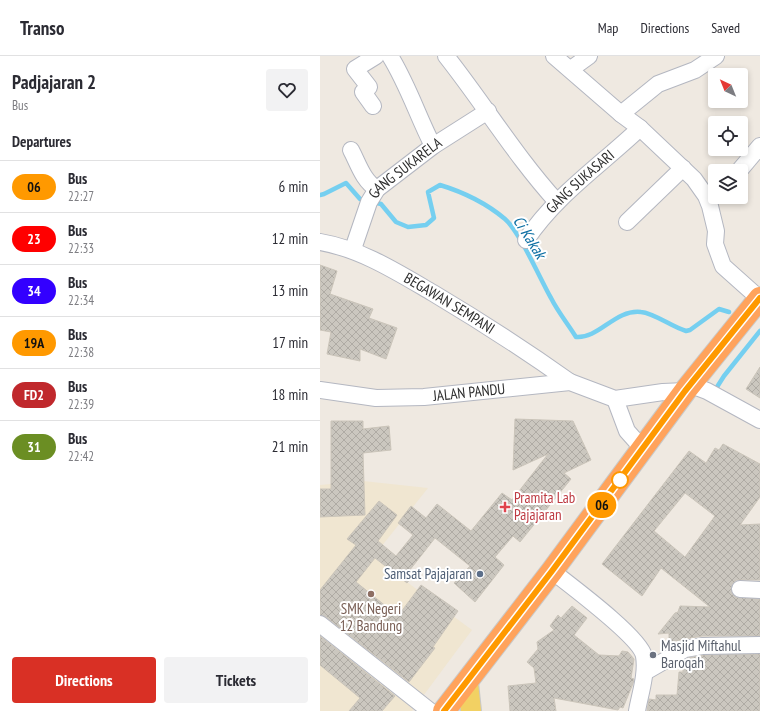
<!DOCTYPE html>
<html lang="en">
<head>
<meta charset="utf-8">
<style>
  :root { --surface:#fff; --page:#f2f2f3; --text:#2b2b33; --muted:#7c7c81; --line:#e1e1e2; --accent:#d93025 }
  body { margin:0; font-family:"PT Sans Narrow",sans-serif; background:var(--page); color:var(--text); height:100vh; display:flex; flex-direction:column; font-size:15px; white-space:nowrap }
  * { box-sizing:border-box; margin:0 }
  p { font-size:13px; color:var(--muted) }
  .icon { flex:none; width:22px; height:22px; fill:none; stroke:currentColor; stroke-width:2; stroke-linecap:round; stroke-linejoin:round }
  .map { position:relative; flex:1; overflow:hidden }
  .drawer { display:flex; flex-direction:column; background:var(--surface); width:320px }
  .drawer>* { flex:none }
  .badge { padding:0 8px; border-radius:13px; font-size:14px; line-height:26px }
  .needle { width:26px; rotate:317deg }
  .controls { position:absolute; left:388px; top:12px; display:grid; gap:8px }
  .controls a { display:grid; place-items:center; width:40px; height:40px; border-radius:4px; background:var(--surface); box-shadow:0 2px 6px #0003; font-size:20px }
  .map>.badge { position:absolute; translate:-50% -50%; box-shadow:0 0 0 2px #fff }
  h2 { padding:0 12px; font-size:15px; line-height:36px }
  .round { display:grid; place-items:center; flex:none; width:42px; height:42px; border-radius:4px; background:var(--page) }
  .head { display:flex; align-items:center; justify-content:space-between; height:68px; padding:0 12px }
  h1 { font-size:19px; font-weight:700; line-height:30px }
  .action { display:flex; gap:8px; margin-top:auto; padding:8px 12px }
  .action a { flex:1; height:46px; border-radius:4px; background:var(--accent); color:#fff; font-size:16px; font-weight:700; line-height:46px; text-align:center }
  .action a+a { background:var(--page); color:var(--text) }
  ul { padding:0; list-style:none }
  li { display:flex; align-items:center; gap:12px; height:52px; padding:0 12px; border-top:1px solid var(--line) }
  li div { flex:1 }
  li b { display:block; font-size:15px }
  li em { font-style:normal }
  li .badge { min-width:44px; font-weight:700; text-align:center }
  header { display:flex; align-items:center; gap:24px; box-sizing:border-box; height:56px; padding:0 20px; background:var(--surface); border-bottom:1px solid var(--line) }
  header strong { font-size:19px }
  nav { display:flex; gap:22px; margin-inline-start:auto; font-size:14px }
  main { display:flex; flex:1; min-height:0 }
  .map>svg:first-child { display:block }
</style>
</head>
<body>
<header>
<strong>Transo</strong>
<nav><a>Map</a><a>Directions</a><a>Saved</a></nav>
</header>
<main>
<section class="drawer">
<div class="head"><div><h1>Padjajaran 2</h1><p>Bus</p></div><a class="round"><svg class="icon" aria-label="heart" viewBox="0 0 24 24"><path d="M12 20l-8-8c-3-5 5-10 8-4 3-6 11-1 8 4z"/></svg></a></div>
<h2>Departures</h2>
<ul>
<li><span class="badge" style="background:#f90;color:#111">06</span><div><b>Bus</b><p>22:27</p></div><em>6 min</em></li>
<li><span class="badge" style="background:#f00;color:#fff">23</span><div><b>Bus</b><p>22:33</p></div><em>12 min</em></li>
<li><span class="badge" style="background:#30f;color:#fff">34</span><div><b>Bus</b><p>22:34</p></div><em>13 min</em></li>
<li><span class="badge" style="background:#f90;color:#111">19A</span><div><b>Bus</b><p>22:38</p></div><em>17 min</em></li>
<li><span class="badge" style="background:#c0282c;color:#fff">FD2</span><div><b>Bus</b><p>22:39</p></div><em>18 min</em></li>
<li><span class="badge" style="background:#6b8e23;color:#fff">31</span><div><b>Bus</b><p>22:42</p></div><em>21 min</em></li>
</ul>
<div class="action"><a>Directions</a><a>Tickets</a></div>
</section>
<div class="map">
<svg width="440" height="655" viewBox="0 0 440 655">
  <defs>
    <pattern id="building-cross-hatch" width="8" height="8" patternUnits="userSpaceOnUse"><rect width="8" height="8" fill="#cbc7bf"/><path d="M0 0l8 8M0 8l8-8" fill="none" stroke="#afaba4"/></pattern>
  </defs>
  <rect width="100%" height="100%" fill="#efe9e1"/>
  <path fill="#f0e6d1" d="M43,425L108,432L53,501L152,574L92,655H0V429Z"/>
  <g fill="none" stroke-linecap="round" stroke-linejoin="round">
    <path stroke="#75cff0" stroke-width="4.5" d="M0,139L4,138L26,127L40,143L46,144
      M53,146L61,148L76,166L88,171L106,169L114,162L108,136L120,129C143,136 166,147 185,163C200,176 220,223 231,242C238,256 248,268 256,281C279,283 295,253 321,256C334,257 352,271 366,275L370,274L399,253L409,256
      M399,336L397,331L404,320L440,275"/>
  </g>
  <path fill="url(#building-cross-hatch)" stroke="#cbc5ba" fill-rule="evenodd" d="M0,209L17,215L10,238L53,253L49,262L77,272L66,303L40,293V305L7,298L11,276L0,274Z
    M440,311V342L426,333Z
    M195,363L253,365L271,404L244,417L251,423L200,486L193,480L175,501L184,509L155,546L134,527L150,510L115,482L89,515L94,518L87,527L55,502L36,526L78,560L101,529L138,555L113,591L115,592L89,626L6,561L0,559V534L36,489L27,483L59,445L77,459L58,485L76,500L93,479L78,467L91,450L106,462L117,448L151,475L182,437L192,444L228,398L193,414Z
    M11,365H43V373L69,370L71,394L43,397L45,459L0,461V433H11Z
    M403,388L440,408V441L420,469L440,468V524H416L412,528L411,533L415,541L440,543V580H382L349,586V577L338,578L355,557L358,556L360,550L390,551L341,512L322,540L282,508L369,395L386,407L395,392L399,394ZM365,437L395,460L365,501L334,475Z
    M252,550L267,562L254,579L279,599L299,600L302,595L308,596L314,603L311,622L314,623V625L303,652L300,651L298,654L234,642L236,655H190L188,630L216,627L214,612L207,606L218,593L217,586L234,574L230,570L238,559L241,562Z
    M0,580L75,640L62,655H29L40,642L0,609Z
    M440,598V655H327L329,643L336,644V639H357L359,616H363V605L368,602L383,599Z"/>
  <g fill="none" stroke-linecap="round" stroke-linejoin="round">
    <g stroke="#b4b7c1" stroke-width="18">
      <g id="minor">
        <path d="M70,0C88,29 98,61 113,90"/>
        <path d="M126,0C164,48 196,101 237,146"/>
        <path d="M234,0L301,58L320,72L374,123L386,140L390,150L396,175L395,188L403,210L440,243"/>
        <path d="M251,13L269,0"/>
        <path d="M53,50L43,36L49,31L35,13L56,0"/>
        <path d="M301,58L338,28L375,14L396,0"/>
        <path d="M31,94C38,107 43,125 57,133"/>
        <path d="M419,115L440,90"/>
        <path d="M307,166L363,112"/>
        <path id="s1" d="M206,184C236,139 281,109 320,72"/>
        <path id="s2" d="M0,186C41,193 77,216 113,237C160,265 205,294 250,326"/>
        <path id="s3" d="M33,193L49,146L57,133L113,90L168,55"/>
        <path d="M371,329L387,335L440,364"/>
        <path id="s4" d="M0,334L56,342L104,341L250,326L295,343L343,336L365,335"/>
        <path d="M295,343L307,375L323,393"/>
        <path d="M232,515C251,530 320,581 324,600C327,618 320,638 317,655"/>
        <path d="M420,533L440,534"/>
        <path d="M0,568L110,655"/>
        <path d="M325,616L365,593L382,590L440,589"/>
      </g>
    </g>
    <g stroke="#c9c9c9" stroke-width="22">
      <path id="major" d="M148,627L151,655"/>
    </g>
    <g stroke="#c9c9c9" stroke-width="24">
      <path id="highway" d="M124,655L232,515L365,335L440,242"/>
    </g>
    <use href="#minor" stroke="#fff" stroke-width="16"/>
    <use href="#major" stroke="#f2d163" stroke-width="20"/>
    <use href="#highway" stroke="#ffa35c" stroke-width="22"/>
  </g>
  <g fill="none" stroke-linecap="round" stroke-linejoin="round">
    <g stroke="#fff" stroke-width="9">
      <path id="line" d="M124,655L232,515L365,335L440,242"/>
    </g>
    <use href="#line" stroke="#f90" stroke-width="6"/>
  </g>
  <circle fill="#fff" stroke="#f90" stroke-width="2" cx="300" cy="424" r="8"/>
  <path fill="#e0444e" stroke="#fff" stroke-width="1.5" d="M183 445h4v4h4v4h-4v4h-4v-4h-4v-4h4z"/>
  <circle fill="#5c6f8a" stroke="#fff" stroke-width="1.5" cx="160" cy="518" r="4"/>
  <circle fill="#8d6e63" stroke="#fff" stroke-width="1.5" cx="51" cy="538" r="4"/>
  <circle fill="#6b7280" stroke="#fff" stroke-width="1.5" cx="333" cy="599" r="4"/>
  <g text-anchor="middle" stroke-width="4" stroke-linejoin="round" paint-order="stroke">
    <g font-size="15" fill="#2e2e2e" stroke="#fff">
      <text dy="5" stroke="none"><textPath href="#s3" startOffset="100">GANG SUKARELA</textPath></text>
      <text dy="5" stroke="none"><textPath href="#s1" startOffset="80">GANG SUKASARI</textPath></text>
      <text dy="5" stroke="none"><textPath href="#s2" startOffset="144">BEGAWAN SEMPANI</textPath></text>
      <text dy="5" stroke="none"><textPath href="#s4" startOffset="150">JALAN PANDU</textPath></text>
    </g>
    <g font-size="15" fill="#be3a42" stroke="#fff" text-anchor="start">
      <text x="194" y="447">Pramita Lab<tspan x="194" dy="17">Pajajaran</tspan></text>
    </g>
    <g font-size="15" fill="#4e5e75" stroke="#fff" text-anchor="end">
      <text x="152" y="523">Samsat Pajajaran</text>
    </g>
    <g font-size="15" fill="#785e54" stroke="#fff">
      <text x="51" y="558">SMK Negeri<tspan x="51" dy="17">12 Bandung</tspan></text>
    </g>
    <g font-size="15" fill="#5b616d" stroke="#fff" text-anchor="start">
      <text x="341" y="595">Masjid Miftahul<tspan x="341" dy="17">Baroqah</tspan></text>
    </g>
    <g font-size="16" font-style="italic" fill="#0d6fa3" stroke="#fff">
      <text transform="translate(210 181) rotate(58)" y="6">Ci Kakak</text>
    </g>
  </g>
</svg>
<div class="controls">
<a><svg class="needle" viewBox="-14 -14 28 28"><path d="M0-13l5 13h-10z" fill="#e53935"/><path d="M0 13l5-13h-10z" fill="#7c7c81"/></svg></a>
<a><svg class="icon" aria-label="locate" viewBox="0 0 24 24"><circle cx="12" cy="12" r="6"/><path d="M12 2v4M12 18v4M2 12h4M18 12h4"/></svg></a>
<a><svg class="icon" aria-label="layers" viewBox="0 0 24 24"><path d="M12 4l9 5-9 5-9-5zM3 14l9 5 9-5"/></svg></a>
</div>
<b class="badge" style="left:282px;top:449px;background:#f90;color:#111">06</b>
</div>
</main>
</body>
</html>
